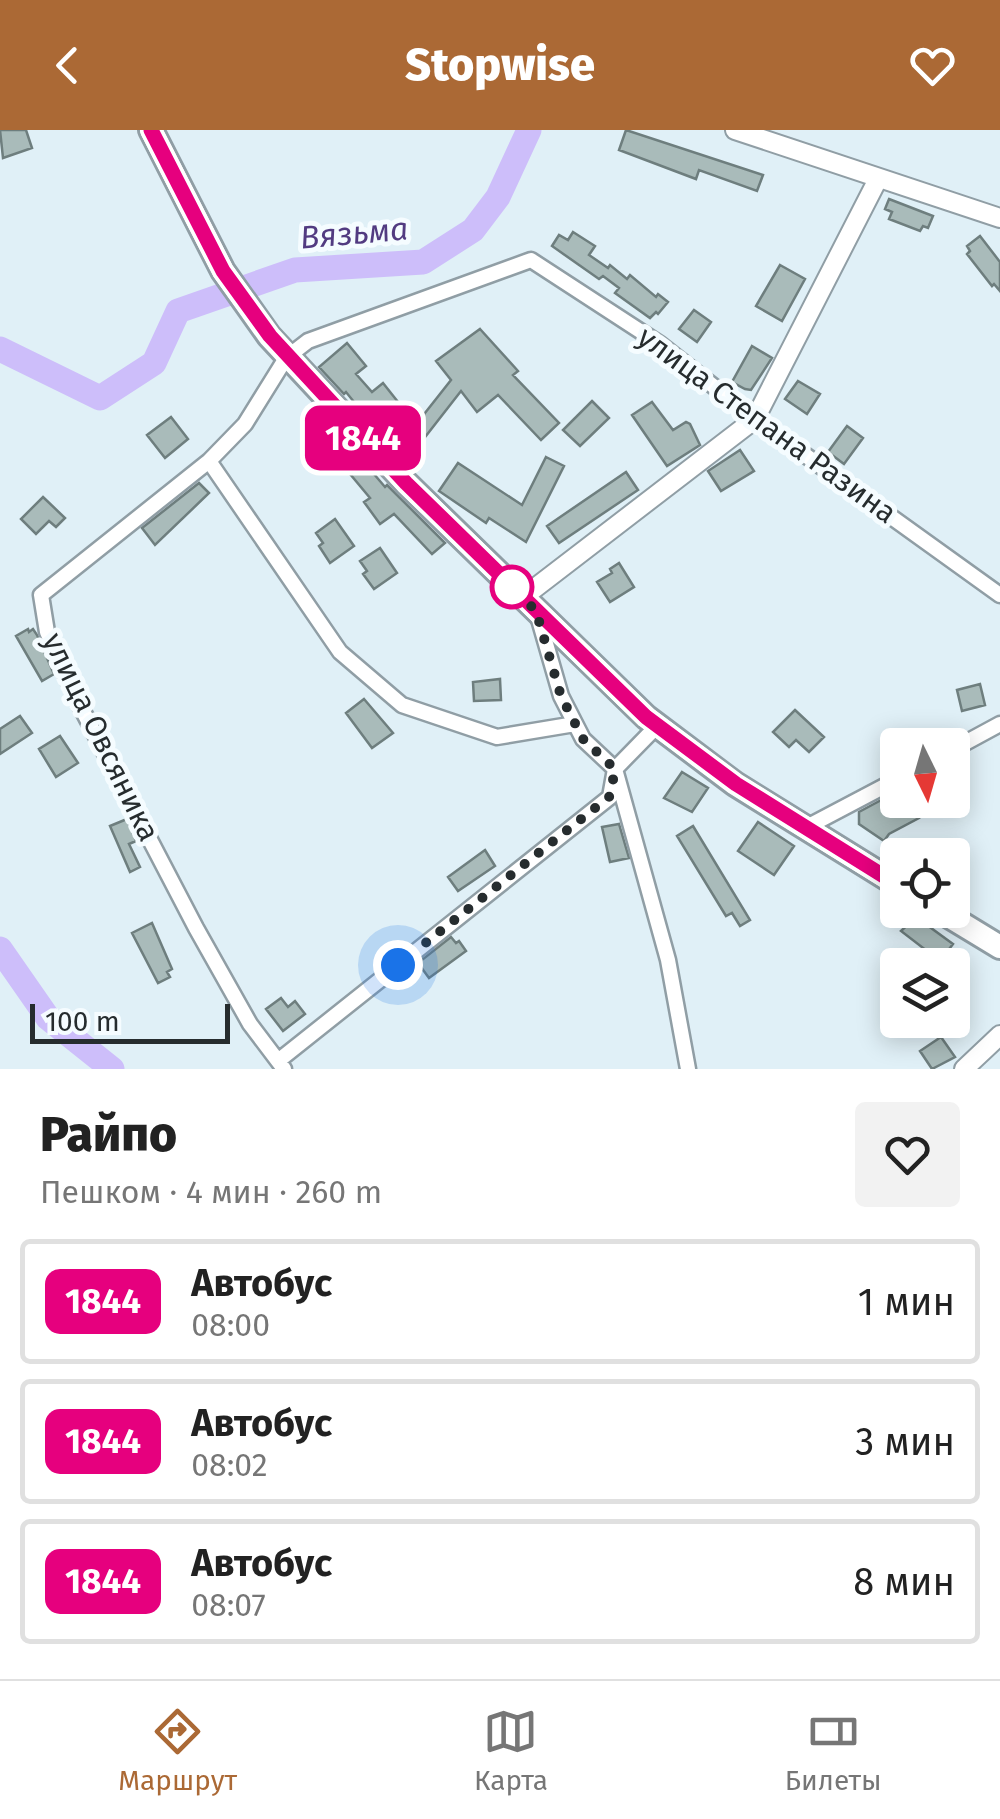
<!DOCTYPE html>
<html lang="ru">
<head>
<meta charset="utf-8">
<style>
  :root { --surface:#fff; --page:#f2f2f2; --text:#222; --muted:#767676; --line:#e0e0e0; --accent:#ab6935 }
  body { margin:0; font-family:"Fira Sans",sans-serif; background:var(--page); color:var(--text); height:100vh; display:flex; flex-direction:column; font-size:38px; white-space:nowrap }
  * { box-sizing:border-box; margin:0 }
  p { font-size:32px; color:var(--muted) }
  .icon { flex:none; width:55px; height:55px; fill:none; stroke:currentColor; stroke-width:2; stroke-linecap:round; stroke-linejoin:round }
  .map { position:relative; height:939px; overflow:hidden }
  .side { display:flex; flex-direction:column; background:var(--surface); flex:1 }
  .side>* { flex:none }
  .badge { padding:0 20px; border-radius:15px; font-size:35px; line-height:65px }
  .needle { width:65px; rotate:175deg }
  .tools { position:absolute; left:880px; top:598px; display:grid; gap:20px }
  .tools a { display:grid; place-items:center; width:90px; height:90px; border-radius:10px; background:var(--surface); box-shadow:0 5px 25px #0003; font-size:50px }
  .scale { position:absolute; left:30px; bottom:25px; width:200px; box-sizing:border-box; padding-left:10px; border:5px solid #262c2e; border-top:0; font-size:28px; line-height:35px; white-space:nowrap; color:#262c2e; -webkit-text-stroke:8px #f5fcff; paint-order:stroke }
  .you { position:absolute; width:50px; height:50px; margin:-25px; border:8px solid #fff; border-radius:50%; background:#1a73e8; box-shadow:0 0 0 15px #1a73e833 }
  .map>.badge { position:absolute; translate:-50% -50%; box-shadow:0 0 0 5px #fff }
  .round { display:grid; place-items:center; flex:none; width:105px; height:105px; border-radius:10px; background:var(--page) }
  .overview { display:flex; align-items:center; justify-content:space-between; height:170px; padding:0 40px }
  h1 { font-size:48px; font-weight:800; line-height:75px }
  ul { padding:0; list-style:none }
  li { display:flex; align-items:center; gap:30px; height:125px; margin:0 20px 15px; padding:0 20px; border:5px solid var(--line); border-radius:10px }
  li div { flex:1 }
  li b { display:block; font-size:38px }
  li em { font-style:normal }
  li .badge { min-width:110px; font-weight:700; text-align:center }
  header { display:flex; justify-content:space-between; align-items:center; height:130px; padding:0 40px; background:var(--accent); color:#fff; font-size:45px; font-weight:800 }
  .menu { display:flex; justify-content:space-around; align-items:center; height:140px; border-top:2px solid var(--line); background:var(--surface); font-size:28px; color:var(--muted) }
  .menu a { display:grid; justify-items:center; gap:5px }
  .menu .current { color:var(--accent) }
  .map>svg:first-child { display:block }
</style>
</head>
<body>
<header><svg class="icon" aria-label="back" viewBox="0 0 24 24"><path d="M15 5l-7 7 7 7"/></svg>Stopwise<svg class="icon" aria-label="heart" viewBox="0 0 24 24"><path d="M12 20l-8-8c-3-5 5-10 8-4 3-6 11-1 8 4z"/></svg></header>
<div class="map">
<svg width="1000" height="939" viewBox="0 0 1000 939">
  <rect width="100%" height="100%" fill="#e0f0f7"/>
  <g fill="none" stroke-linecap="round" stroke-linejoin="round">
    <path stroke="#cdbefa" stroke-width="25" d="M0,219L100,268L154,233L178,181L295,140L423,132L473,100L498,67L529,0
      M0,819L48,888L112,939"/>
  </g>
  <path fill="#a9bbba" stroke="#6e7e7e" stroke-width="2.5" d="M0,0H26L32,18L3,28Z
    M626,0L763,45L757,61L699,40L696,49L619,20Z
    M889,69L933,86L928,98L923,96L920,101L889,89L892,82L885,79Z
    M573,102L595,116L589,125L608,138L610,135L627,149L630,145L656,167L658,164L668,172L658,184L656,182L650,188L615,163L619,158L603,146L599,149L552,116L559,105L568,110Z
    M980,106L1000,132V161L994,154L992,156L967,124L970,121L967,116Z
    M780,135L805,149L782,191L756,176Z
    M694,180L711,192L697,212L679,199Z
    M480,199L518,241L513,245L559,293L541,310L498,265L477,282L461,261L422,311L410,302L451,250L436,231Z
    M347,213L366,236L356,244L372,262L383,253L402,277L375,298L346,262L344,264L319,237Z
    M752,216L772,228L751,260L745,259L732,252Z
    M798,251L820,264L807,284L785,269Z
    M592,271L609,288L580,316L563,300Z
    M652,272L673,300L686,292L690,294L700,315L667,336L632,285Z
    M171,287L188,309L165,328L147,305Z
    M333,296L385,357L387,355L445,413L432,424L394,384L380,394L364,372L370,368L340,332L336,335L315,311Z
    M847,296L863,308L844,334L828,322Z
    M740,320L754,341L721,361L708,341Z
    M546,327L564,336L526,412L489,388L486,393L439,361L458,333L522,375Z
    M626,342L638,360L559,413L547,396Z
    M199,353L209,363L155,415L142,398Z
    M43,367L65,388L56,397L49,391L36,404L21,389Z
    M335,389L354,416L330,433L319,416L323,413L316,403Z
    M380,418L397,443L374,459L363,444L367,441L360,431Z
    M619,433L634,457L610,472L597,452L612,443L610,439Z
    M28,499L29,502L33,499L37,505L54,544L42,551L16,506Z
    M500,549L501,570L474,571L473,552Z
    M980,554L985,575L962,581L957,560Z
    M364,569L393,603L372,618L346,583Z
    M795,580L824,607L809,622L796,610L789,617L773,602Z
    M20,586L32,603L0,624V599Z
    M60,606L78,633L56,647L39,619Z
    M682,642L708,658L692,682L664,668Z
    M898,661V670H909L919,688L889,704L884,711L859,694V682Z
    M127,689L136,711L129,714L140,737L130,742L110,696Z
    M758,692L794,716L774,745L738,721Z
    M619,694L629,728L610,732L602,697Z
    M693,696L750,790L740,796L732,783L726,786L677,706Z
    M485,720L495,736L458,761L448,747Z
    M919,784L930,792L927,795L953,814L940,831L901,801Z
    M152,793L172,839L167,842L170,847L158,853L132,803Z
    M451,807L456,813L459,811L466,821L429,848L418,833Z
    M281,868L288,877L295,871L305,884L283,901L266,879Z
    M941,907L955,927L932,939L920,921Z"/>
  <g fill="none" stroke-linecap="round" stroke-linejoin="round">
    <g stroke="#909ea5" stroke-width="19">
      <path id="minor" d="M209,331L340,522L402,575L497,607L575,594
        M538,486L561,566L583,609L615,639L668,830L688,939
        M952,620L1000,594
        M805,698L898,649
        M278,931L610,667L615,639L657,596
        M284,939L250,894L196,798L74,564L47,502L41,465L209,331L245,294L286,228L308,211L531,130L660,214L755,289L1000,465"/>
    </g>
    <g stroke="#909ea5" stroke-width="22">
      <path id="tertiary" d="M735,0L1000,88
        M522,468L755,289L878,49
        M964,939L1000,905"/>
    </g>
    <g stroke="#909ea5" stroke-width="28">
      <path id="primary" d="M151,0L223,141L269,206L406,353L646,587L735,654L898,755
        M939,780L1000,817"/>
    </g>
    <use href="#minor" stroke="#fff" stroke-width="14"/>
    <use href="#tertiary" stroke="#fff" stroke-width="18"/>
    <use href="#primary" stroke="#fff" stroke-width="22"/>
  </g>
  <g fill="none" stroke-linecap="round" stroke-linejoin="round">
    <g stroke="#fff" stroke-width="22">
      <path id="line" d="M151,0L223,141L270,206L406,353L646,587L736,654L898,755"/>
    </g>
    <use href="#line" stroke="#e6007e" stroke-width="15"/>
    <path stroke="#262c2e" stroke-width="10" stroke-dasharray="0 18" d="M398,835L610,666L615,639L583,609L561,566L536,481L512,457"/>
  </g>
  <circle fill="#fff" stroke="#e6007e" stroke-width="5" cx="512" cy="457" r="20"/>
  <g text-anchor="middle" stroke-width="10" stroke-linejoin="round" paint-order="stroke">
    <g font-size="30" fill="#262c2e" stroke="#f5fcff">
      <text transform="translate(767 295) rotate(36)" y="10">улица Степана Разина</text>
      <text transform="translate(101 607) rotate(64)" y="10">улица Овсяника</text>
    </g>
    <g font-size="32" font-style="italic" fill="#523b81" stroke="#f5fcff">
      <text transform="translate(354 103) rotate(-5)" y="11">Вязьма</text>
    </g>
  </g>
</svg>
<div class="tools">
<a><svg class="needle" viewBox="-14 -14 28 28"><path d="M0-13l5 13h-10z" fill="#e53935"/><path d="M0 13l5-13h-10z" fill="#767676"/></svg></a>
<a><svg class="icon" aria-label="locate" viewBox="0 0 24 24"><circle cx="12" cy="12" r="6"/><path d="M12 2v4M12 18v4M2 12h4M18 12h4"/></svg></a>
<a><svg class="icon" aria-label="layers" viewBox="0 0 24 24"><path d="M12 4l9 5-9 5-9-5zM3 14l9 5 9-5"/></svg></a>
</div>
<div class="scale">100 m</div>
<div class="you" style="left:398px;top:835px"></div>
<b class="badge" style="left:363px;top:308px;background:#e6007e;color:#fff">1844</b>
</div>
<section class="side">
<div class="overview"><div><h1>Райпо</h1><p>Пешком · 4 мин · 260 m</p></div><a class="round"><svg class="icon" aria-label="heart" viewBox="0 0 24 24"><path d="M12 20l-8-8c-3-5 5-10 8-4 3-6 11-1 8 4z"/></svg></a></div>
<ul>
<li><span class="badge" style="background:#e6007e;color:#fff">1844</span><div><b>Автобус</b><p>08:00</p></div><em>1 мин</em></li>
<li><span class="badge" style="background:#e6007e;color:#fff">1844</span><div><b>Автобус</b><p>08:02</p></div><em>3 мин</em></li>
<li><span class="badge" style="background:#e6007e;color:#fff">1844</span><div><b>Автобус</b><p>08:07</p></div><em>8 мин</em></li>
</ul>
</section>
<nav class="menu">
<a class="current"><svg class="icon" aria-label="directions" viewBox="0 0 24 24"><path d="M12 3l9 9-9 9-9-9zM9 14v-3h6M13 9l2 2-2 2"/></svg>Маршрут</a>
<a><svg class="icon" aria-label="map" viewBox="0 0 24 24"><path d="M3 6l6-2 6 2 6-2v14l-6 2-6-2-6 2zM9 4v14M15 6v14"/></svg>Карта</a>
<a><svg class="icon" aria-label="tickets" viewBox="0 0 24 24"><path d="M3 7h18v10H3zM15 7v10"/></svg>Билеты</a>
</nav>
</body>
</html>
